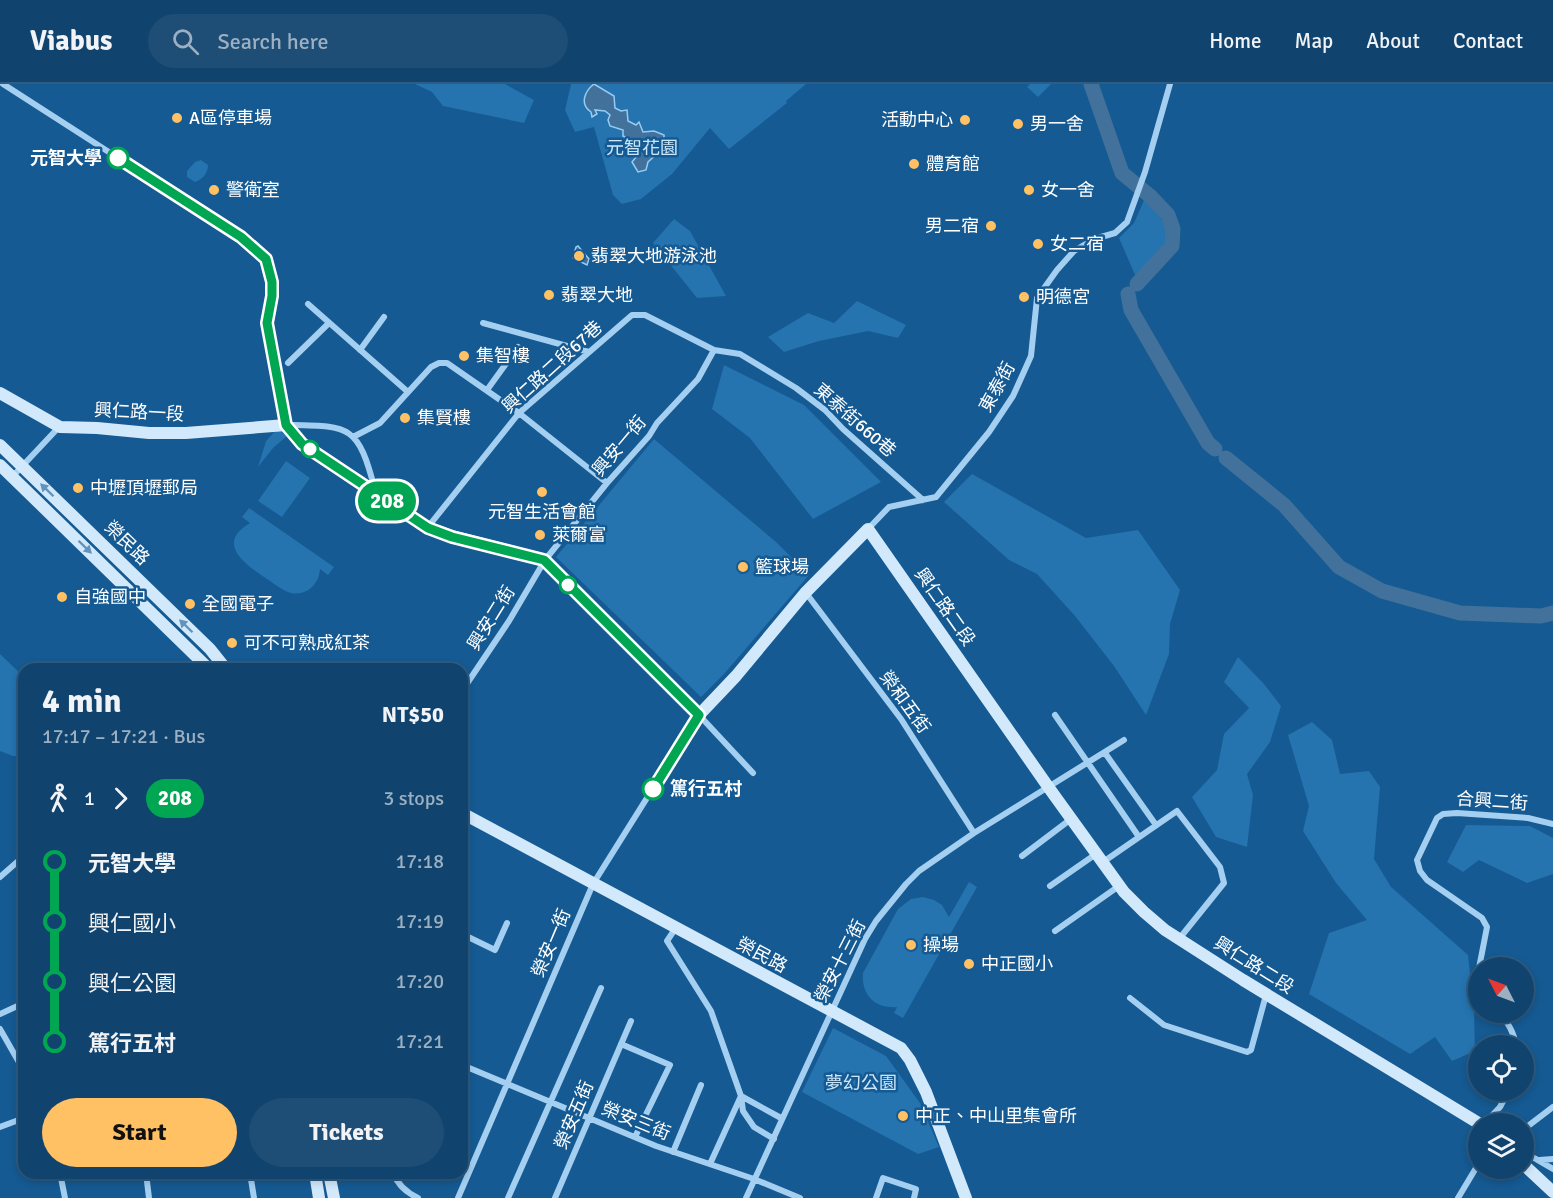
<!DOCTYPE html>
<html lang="en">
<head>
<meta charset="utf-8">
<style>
  :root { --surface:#10446e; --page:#1e4e76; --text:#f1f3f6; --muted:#9cb0c2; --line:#305c81; --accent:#ffc164 }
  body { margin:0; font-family:Signika,"Noto Sans TC",sans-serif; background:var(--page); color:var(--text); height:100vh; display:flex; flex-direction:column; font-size:22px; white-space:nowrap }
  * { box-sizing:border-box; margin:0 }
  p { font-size:20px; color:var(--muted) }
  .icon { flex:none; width:33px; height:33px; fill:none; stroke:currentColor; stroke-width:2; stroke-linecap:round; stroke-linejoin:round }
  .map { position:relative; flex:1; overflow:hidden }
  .sheet { position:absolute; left:18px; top:579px; width:450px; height:516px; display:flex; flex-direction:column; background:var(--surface); border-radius:18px; box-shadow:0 3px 9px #0003,0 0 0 2px var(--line) }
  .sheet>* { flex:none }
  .badge { padding:0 12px; border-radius:20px; font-size:21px; line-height:39px }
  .needle { width:39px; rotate:312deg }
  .buttons { position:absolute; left:1468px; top:873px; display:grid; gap:12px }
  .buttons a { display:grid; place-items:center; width:66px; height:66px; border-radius:50%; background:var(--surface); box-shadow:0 3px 9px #0003,0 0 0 2px var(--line); font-size:30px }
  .map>.badge { position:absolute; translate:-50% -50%; box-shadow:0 0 0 3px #fff }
  .legs { display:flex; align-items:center; gap:9px; height:66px; padding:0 24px; font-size:20px }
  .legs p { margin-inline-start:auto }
  .headline { display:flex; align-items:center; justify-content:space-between; height:102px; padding:0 24px }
  h1 { font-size:33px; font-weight:700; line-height:45px }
  .cta { display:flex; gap:12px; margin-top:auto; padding:12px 24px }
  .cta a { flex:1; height:69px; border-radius:36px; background:var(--accent); color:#111; font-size:24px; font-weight:700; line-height:69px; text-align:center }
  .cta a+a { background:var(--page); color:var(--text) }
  ul { padding:0 24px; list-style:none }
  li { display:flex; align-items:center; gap:21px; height:60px; font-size:22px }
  li i { display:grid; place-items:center; width:9px; height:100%; margin:0 8px; background:currentColor }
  li i::after { content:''; width:15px; height:15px; margin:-8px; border:4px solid; border-radius:50%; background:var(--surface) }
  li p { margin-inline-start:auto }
  li:first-child i { background:linear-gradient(#0000 50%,currentColor 0) }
  li:last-child i { background:linear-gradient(currentColor 50%,#0000 0) }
  header { display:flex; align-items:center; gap:36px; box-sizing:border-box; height:84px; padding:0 30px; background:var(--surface); border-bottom:2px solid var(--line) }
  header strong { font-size:28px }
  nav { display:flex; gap:33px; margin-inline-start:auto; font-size:21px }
  .search { width:420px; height:54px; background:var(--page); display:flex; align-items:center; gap:15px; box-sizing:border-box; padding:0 21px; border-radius:33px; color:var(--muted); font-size:22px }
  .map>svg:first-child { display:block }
</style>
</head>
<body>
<header>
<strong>Viabus</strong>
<div class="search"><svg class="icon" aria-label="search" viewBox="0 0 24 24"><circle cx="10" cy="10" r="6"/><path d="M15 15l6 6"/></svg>Search here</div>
<nav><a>Home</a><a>Map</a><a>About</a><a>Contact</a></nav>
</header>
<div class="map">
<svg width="1553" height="1114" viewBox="0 0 1553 1114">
  <rect width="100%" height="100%" fill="#155a92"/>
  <path fill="#2573af" d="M415,0H505L534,16L524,39L443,22L432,8Z
    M571,0H806L786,17L787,19L729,65L710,44L672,90L641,115L622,120L613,111L594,43L575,48L565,26Z
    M1030,0H1051L1038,13L1027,3Z
    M201,76L208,81C208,89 203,95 195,98L187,93V87L195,78Z
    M1145,114L1172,149L1157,181L1139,200L1119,154L1134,139Z
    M674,135L690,147L726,212L697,214L653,159Z
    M857,217L906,241L898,254L868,247L819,257L784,268L768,253L808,229L834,239Z
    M724,281L804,321L881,398L813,435L750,354L712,325Z
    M278,344L287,352L273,364L258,383L266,357Z
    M654,355L776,458L809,491L724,590L701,613L556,473Z
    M286,377L310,394L282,433L258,417Z
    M972,390L1086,454L1138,446L1180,506L1170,540L1169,570L1146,631L1114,582L1075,532L1037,490L1009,476L944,418Z
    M249,424L334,483L328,491L320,485C319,501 305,514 288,508C280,505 272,498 264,493C243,479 216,459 250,439L242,433Z
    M0,570L24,593V672H13L0,667Z
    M1238,573L1264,600L1281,622L1270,658L1247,690L1253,711L1247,763L1216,753L1192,713L1217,686L1224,650L1249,624L1224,598Z
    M1312,638L1332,656L1340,690L1369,687L1380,703L1374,775L1391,803L1468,871L1474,926L1475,967L1452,977L1435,953L1410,970L1309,910L1329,849L1367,836L1336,799L1303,747L1309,722L1288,651Z
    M1466,741L1530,742L1553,754V790L1527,799L1479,776L1463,788L1447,778Z
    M969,798L977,803L903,934L894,929L897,923C875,925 861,911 863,889L898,825L911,815L923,813L934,816L942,821L949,833Z
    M833,944L886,972L920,1019L939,1063L918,1070L802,1008Z"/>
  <path fill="#42729b" stroke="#96ccf4" stroke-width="1.5" d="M594,0L614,12L615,24L621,27L627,26L628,37L636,41L639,38L643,48L654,47L664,51V56L654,65L658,69L648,78L646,86L638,88L632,78L637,72L640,58C634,54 628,55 623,52V46L610,42L608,36L610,31L605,27L595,26L597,30L592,33L591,28C579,20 585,7 594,0Z
    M578,162L589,175L587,181L573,174L576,163Z"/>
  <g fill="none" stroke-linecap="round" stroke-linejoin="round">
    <path stroke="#42729b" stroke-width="15" d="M1091,0L1122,89L1150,112L1168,131L1173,145L1172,162L1137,200
      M1128,210L1131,226L1208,359L1215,365
      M1226,374L1284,421L1339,483L1382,507L1460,529L1541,532L1553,529"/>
    <path stroke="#a4cff1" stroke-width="6" d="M3,0L241,153L266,175L272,198V212L267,239L286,341C350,342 358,340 375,406
      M308,220L408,308
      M483,239L589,268
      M360,266L384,233
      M288,279L329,239
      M487,306L518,263
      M353,353L380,339L431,283L439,279H447L519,329L607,399
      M12,393L59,343
      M428,443L519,329L632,231H645L714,266L740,270L796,304L825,326L843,345L923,416
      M868,445L889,423L936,413L989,348L1013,312L1031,272L1037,214L1057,186L1074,167L1094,155L1115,149L1127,138L1145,88L1170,0
      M806,509L901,635L974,749
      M462,607L509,537L545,476L607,399L649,352L657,339L698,295L714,266
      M1055,631L1139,753
      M1105,669L1156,741
      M1022,772L1071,735
      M1103,778L1177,727L1220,783L1224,799L1179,855
      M0,793L24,772
      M1050,802L1096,770
      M675,845L667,857L711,927L741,1012L743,1027L754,1043L774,1055
      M1055,847L1119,802
      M462,850L495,866L507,839
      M1479,884L1487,843L1482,834L1427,796L1420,787L1417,776L1437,734L1443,730L1457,729L1528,734L1553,740
      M1130,914L1164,941L1247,968L1251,966L1266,911
      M1499,928C1508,939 1514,948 1516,962
      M0,930L24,919
      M0,945L24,987
      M621,960L670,981L635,1053
      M462,981L656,1062L754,1095L800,1114
      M741,1012L781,1034
      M1484,1040L1500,1023L1509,1006
      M0,1043L24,1034
      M1524,1045L1553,1023
      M673,1068L701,1001
      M1524,1068L1553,1085
      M1539,1076L1553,1075
      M710,1080L741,1012
      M60,1089L65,1114
      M146,1089L149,1114
      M250,1089L254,1114
      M393,1089C398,1101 407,1109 418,1114
      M458,1114L593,800L699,631L753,689
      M508,1114L601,904
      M555,1114L631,937
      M746,1114L865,855L876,837L906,800L919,787L974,749L1124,656
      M876,1114L883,1094L916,1105L914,1114
      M1458,1114L1479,1079"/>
    <path stroke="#d2e9fb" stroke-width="12" d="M0,309L60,343L97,344L149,349H186L286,341L302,360L428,444L452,452L545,476L699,631L736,592L805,509L868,445L1049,704L1124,808L1144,828L1165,846L1243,896L1480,1040
      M0,361L210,565L226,585
      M0,381L209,585
      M462,729L901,964L910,976L926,1008L966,1114
      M1524,1081L1553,1108
      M315,1089L319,1114
      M329,1089L334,1114"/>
  </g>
  <defs><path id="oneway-solid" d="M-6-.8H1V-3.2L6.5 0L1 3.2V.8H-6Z" transform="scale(1.5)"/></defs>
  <g fill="#6193bc">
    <use href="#oneway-solid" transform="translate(47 406) rotate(-136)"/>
    <use href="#oneway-solid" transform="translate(85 463) rotate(44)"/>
    <use href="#oneway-solid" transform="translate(186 542) rotate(-136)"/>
  </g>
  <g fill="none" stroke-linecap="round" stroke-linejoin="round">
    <g stroke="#fff" stroke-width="14">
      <path id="line-1" d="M118,74L241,153L266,175L272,198V212L267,239L286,341L302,360L428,444L452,453L544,476L699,631L653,705"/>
    </g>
    <use href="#line-1" stroke="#00a651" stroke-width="9"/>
  </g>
  <g fill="#ffc164" stroke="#155a92" stroke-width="2">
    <circle cx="177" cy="34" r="6"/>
    <circle cx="965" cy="36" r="6"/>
    <circle cx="1018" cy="40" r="6"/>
    <circle cx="914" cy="80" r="6"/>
    <circle cx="214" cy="106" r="6"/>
    <circle cx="1029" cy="106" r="6"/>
    <circle cx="991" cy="142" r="6"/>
    <circle cx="1038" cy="160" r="6"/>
    <circle cx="579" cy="172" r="6"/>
    <circle cx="549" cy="211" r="6"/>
    <circle cx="1024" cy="213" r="6"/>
    <circle cx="464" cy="272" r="6"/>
    <circle cx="405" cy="334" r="6"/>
    <circle cx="78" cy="404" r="6"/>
    <circle cx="542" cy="408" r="6"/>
    <circle cx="540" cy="451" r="6"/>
    <circle cx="743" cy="483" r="6"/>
    <circle cx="62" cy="513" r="6"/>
    <circle cx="190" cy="520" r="6"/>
    <circle cx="232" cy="559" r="6"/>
    <circle cx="911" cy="861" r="6"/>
    <circle cx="969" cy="880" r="6"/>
    <circle cx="903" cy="1032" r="6"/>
  </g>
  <g fill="#fff" stroke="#00a651" stroke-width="3">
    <circle cx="118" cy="74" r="10"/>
    <circle cx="310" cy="365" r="8"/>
    <circle cx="568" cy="501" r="8"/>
    <circle cx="653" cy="705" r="10"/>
  </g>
  <g text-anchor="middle" stroke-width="5" stroke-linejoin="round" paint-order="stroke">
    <g font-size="18" fill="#fff" stroke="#155a92" text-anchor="start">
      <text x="189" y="40">A區停車場</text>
      <text x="953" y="42" text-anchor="end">活動中心</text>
      <text x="1030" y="46">男一舍</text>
      <text x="926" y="86">體育館</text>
      <text x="226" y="112">警衛室</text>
      <text x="1041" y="112">女一舍</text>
      <text x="979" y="148" text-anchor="end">男二宿</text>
      <text x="1050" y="166">女二宿</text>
      <text x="591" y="178">翡翠大地游泳池</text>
      <text x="561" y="217">翡翠大地</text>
      <text x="1036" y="219">明德宮</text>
      <text x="476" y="278">集智樓</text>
      <text x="417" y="340">集賢樓</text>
      <text x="90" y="410">中壢頂壢郵局</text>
      <text x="542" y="434" text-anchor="middle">元智生活會館</text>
      <text x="552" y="457">萊爾富</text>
      <text x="755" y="489">籃球場</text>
      <text x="74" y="519">自強國中</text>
      <text x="202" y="526">全國電子</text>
      <text x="244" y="565">可不可熟成紅茶</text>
      <text x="923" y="867">操場</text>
      <text x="981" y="886">中正國小</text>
      <text x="915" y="1038">中正、中山里集會所</text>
    </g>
    <g font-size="18" fill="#cbe7fc" stroke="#155a92">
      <text x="642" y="70">元智花園</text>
      <text x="861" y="1005">夢幻公園</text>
    </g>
    <g font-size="18" font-weight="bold" fill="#fff" stroke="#155a92" text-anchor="end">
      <text x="102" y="80">元智大學</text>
      <text x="670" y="711" text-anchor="start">篤行五村</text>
    </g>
    <g font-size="18" fill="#fff" stroke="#155a92">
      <text transform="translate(552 283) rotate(-42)" y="6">興仁路二段67巷</text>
      <text transform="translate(997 303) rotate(-61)" y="6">東泰街</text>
      <text transform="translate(139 328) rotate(3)" y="6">興仁路一段</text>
      <text transform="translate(855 336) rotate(41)" y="6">東泰街660巷</text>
      <text transform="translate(619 362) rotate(-50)" y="6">興安一街</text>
      <text transform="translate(127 459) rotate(44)" y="6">榮民路</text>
      <text transform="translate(945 523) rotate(55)" y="6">興仁路二段</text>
      <text transform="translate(491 534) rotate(-58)" y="6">興安二街</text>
      <text transform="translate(905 618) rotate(54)" y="6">榮和五街</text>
      <text transform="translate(1492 717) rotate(4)" y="6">合興二街</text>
      <text transform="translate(551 859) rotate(-67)" y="6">榮安一街</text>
      <text transform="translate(762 871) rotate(28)" y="6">榮民路</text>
      <text transform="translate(840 877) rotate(-63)" y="6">榮安十三街</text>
      <text transform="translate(1254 881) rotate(32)" y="6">興仁路二段</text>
      <text transform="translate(574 1031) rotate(-67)" y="6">榮安五街</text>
      <text transform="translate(636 1037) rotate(22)" y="6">榮安三街</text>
    </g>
  </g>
</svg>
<div class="buttons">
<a><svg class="needle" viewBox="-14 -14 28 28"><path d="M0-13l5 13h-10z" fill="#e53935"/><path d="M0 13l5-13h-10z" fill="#9cb0c2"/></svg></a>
<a><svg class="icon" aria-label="locate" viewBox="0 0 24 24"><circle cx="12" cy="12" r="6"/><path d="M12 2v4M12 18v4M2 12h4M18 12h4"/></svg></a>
<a><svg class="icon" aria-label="layers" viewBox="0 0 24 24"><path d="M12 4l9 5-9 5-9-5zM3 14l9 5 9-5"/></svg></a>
</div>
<b class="badge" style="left:387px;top:417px;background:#00a651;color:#fff">208</b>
<section class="sheet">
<div class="headline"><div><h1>4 min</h1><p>17:17 – 17:21 · Bus</p></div><b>NT$50</b></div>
<div class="legs"><svg class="icon" aria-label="walk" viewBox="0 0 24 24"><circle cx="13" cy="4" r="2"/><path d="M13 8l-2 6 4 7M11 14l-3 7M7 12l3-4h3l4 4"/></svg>1<svg class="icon" aria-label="forward" viewBox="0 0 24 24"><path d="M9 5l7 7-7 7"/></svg><b class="badge" style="background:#00a651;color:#fff">208</b><p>3 stops</p></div>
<ul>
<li><i style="color:#00a651"></i><b>元智大學</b><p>17:18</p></li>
<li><i style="color:#00a651"></i><span>興仁國小</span><p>17:19</p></li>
<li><i style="color:#00a651"></i><span>興仁公園</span><p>17:20</p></li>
<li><i style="color:#00a651"></i><b>篤行五村</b><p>17:21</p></li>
</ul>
<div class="cta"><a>Start</a><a>Tickets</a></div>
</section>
</div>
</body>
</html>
